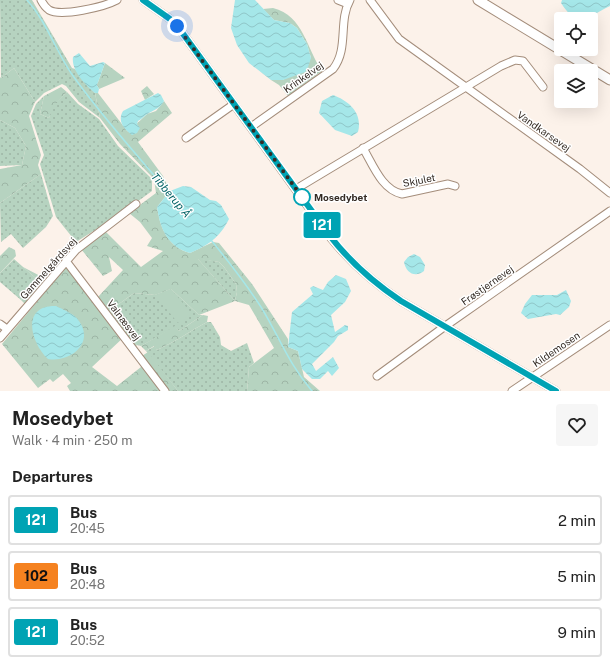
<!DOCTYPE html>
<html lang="en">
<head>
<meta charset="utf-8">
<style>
  :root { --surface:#fff; --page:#f6f6f6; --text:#222; --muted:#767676; --line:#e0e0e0 }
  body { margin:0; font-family:"Public Sans",sans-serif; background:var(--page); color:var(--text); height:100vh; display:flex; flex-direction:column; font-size:15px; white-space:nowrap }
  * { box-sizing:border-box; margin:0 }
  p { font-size:13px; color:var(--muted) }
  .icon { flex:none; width:22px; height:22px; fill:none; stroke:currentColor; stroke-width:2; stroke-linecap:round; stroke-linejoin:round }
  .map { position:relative; height:391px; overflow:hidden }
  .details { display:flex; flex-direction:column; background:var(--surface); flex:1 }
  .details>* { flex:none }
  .badge { padding:0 8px; border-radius:3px; font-size:14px; line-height:26px }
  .buttons { position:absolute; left:554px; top:12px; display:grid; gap:8px }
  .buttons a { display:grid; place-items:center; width:44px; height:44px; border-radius:4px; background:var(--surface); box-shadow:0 4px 16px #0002; font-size:20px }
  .you { position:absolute; width:20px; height:20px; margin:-10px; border:3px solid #fff; border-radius:50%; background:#1a73e8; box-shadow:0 0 0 6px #1a73e833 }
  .map>.badge { position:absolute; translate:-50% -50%; box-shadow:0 0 0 2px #fff }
  h2 { padding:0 12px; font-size:15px; line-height:36px }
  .round { display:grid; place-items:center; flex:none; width:42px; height:42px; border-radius:4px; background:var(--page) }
  .headline { display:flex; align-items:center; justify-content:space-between; height:68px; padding:0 12px }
  h1 { font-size:19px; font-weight:700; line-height:30px }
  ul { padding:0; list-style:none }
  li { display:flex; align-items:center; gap:12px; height:50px; margin:0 8px 6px; padding:0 4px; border:2px solid var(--line); border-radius:4px }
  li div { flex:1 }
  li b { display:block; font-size:15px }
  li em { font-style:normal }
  li .badge { min-width:44px; font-weight:700; text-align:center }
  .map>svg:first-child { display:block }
</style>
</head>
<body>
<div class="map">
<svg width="610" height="391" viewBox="0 0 610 391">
  <defs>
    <pattern id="grass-dots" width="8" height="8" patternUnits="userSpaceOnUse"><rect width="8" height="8" fill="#b6d3c0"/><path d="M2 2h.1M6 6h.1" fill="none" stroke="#9db5a5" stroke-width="1.8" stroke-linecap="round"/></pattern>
    <pattern id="forest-crowns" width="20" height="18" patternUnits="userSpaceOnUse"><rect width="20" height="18" fill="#b6d3c0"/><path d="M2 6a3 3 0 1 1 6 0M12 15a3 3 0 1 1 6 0" fill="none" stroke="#9db5a5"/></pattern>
    <pattern id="water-waves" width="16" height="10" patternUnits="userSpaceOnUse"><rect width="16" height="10" fill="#a5e7e9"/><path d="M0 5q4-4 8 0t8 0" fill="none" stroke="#8fc6c8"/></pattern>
  </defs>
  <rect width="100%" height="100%" fill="#fcf2ea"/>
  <path fill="url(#grass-dots)" d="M0,0H32L72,68L75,69L95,93L100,118L79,102L66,86L62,84L44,93L35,102L14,68L1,78Z
    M67,92L78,104L99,119L118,146L152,179V191L119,215L76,242L56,217L40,164L44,155L31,116L36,104L44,96L40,114L49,118L52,107Z
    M0,120L15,128L26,146L22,165L0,166Z
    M41,174L53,216L46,227L23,248L11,234L1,242L0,203Z
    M197,258L219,262L224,267L236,284L237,292L235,301Z
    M14,259L39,281L21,300L0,282V273Z
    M171,289L199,315H203L179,331L175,327L141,346L137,345L112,309L134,293L155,295Z
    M207,322H211L220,337L221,345L231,351L247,343L254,363L249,367L247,391H178L146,351L155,346L157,350C175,342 190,331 207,322Z"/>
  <path fill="url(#forest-crowns)" fill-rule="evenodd" d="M273,8C304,16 306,48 322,71L288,96L279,85L271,80H283L311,58L307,44L297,28L290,23L274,20L263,9Z
    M105,63L125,78L99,89L97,85Z
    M14,68L35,102L29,116L41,155L38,165L41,174L0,203V169L22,165L26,146L15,128L0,120V77L1,78Z
    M147,86L154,94L145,100L141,91Z
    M61,87L67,92L53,107L49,118L40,114L44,96Z
    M95,93H98L128,132L147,114L156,111L164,101L172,113L138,142L163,176L170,191L157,207C160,228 168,247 190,253L213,242L219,243L252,284L288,339V347L298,351L304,377L320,391H247L249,367L274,348L249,305L235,301L199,315L171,289L155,295L134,293L112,309L137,345L134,348L125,336L92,367L117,386L141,367L139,358L148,352L178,391H70L67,386L71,383L63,374L53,382L50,379L38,388L2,344L65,268L69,267L95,300L98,297L123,270L109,257L112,271L103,276L81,249L106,232L141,267L163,251L147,246L152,238L140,222L129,213L156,193L154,179L120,144L100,118ZM198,259L219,262L224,267L236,284L237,292L235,301Z
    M9,247L15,250L16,256L0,273V256Z
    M23,267L46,279L25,304L21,300L23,298L22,296L39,281Z
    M203,315L208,316L207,322C190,331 175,342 157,350L154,346L146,351L141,346L175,326L179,331Z"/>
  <path fill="#b6d3c0" d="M171,289L192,314L178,323L155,295Z"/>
  <path fill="url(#water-waves)" d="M235,0H255L274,20L290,23L297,28L307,44L311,58L308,67L305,72L283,80H271L249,63L237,45L231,28Z
    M562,0H610V6C585,17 581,33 561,3Z
    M79,53L90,66L103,62L105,63L97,85L99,89L98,93H95C85,85 71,70 73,57Z
    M158,93L161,95L164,101C159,109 156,109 149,113C145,115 142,119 138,121L137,124L140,128L137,133L132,135C124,129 117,121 123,111Z
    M333,95C349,101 363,113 358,132L352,136L335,130L319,113L322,101Z
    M183,186L191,187L210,200L216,201L221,205L229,219C220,237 209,245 190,253C168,247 160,229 157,207L170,191Z
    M414,254L420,257L425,265L424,271C415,278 406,273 404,262L408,257Z
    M336,275L346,279L351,291L345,302L331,315L335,332L345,325L348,326V330L338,336L334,342L312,364L316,371L333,357L339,368L332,376L328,371L320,379H312L302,369L298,351L288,347L292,312L313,294L310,288L313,286L323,290L328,282Z
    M566,290L571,301L569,307L560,315L556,314L528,319L521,313L525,304L532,295H557Z
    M56,306C64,310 75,314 79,321C95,343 70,363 48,359C30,342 21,305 56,306Z"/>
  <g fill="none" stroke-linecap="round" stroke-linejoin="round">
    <path stroke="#a5e7e9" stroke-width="1.5" d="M27,0C46,21 55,49 71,73C99,113 132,149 163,186L170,192
      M211,240C229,262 246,284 261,307C280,338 288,363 312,391"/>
    <g stroke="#a48d7b" stroke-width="9">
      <path id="minor" d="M41,0C43,4 45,7 49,10C61,17 104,7 117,0
        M143,0L170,19L181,31L330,237C350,262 374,283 401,301L556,391
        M338,0L348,4
        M370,0L399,39L580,169L610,193
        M251,127L333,69C349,49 338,21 350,0
        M186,138L234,104
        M363,148C373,165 382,190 402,194L448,184L455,186
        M296,189L501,66L515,60L523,61L543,87
        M66,261L165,391
        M0,324L7,329
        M0,338L76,250L136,204
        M377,376L444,327L610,211
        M512,391L610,325"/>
    </g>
    <g stroke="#a48d7b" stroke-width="11">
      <path id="major" d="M478,0L610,80"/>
    </g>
    <use href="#minor" stroke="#fff" stroke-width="7"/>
    <use href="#major" stroke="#fff" stroke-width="9"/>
  </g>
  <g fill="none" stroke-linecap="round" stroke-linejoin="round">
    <g stroke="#fff" stroke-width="9">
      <path id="line" d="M143,0L170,19L181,31L330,236C350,262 374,283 401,301L556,391"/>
    </g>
    <use href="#line" stroke="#00a3b4" stroke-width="6"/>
    <path stroke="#342b24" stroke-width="4" stroke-dasharray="0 7.2" d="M177,26L302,197"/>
  </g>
  <circle fill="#fff" stroke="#00a3b4" stroke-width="2" cx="302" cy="197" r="8"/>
  <g text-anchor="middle" stroke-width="3" stroke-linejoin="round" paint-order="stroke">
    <g font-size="10" fill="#342b24" stroke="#fff">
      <text transform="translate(303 77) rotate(-35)" y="4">Krinkelvej</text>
      <text transform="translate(544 131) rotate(35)" y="4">Vandkarsevej</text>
      <text transform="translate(419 180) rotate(-11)" y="4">Skjulet</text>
      <text transform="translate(48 268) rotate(-48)" y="4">Gammelgårdsvej</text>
      <text transform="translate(487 285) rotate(-35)" y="4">Frøstjernevej</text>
      <text transform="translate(124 320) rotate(53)" y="4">Valnæsvej</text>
      <text transform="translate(556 349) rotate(-34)" y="4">Kildemosen</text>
    </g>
    <g font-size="10" font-weight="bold" fill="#342b24" stroke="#fff" text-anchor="start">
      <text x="314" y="201">Mosedybet</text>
    </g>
    <g font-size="11" font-style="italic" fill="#016265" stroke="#fff">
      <text transform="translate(171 195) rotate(50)" y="4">Tibberup Å</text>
    </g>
  </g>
</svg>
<div class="buttons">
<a><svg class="icon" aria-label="locate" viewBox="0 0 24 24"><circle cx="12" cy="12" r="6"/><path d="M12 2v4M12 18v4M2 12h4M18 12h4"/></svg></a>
<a><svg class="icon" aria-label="layers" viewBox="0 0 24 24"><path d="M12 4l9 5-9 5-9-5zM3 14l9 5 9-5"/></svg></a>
</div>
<div class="you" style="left:177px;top:26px"></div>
<b class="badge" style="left:322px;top:225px;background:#00a3b4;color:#fff">121</b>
</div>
<section class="details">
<div class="headline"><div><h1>Mosedybet</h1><p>Walk · 4 min · 250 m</p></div><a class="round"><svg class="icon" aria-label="heart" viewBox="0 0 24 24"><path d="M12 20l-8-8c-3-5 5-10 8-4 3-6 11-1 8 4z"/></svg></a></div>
<h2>Departures</h2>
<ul>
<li><span class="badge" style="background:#00a3b4;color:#fff">121</span><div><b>Bus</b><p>20:45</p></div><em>2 min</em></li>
<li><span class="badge" style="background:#f58220;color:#111">102</span><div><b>Bus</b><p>20:48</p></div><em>5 min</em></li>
<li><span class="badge" style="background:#00a3b4;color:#fff">121</span><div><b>Bus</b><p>20:52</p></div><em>9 min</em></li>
</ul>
</section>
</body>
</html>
